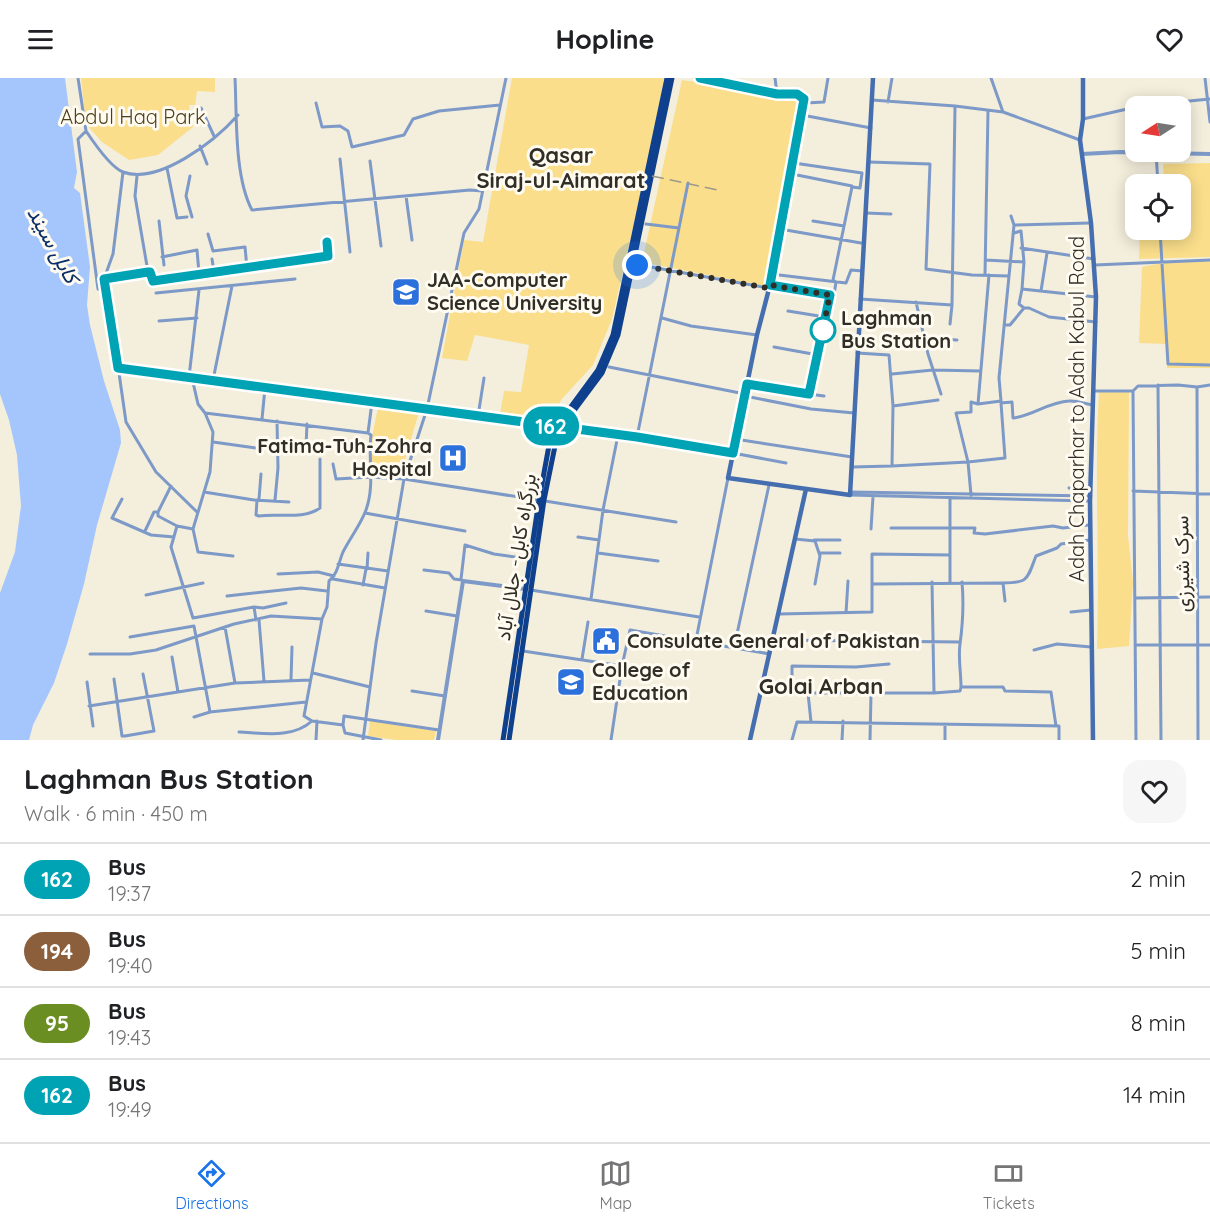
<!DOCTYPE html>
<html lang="en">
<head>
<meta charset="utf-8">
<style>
  :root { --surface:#fff; --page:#f6f6f6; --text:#202124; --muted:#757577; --line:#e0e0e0; --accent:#1a73e8 }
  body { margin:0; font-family:Quicksand,Vazirmatn,sans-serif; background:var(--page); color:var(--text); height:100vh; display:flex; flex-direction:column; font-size:22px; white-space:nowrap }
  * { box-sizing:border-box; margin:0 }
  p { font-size:20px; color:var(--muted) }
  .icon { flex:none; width:33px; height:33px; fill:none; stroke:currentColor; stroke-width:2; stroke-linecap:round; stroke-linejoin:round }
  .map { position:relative; height:662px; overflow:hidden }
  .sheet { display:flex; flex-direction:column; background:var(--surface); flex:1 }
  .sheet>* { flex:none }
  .badge { padding:0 12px; border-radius:20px; font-size:21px; line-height:39px }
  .needle { width:39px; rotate:258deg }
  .tools { position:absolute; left:1125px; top:18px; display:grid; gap:12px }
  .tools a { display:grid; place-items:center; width:66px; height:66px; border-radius:12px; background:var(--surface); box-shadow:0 3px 15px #0003; font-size:30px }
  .you { position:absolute; width:30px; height:30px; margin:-15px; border:4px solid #fff; border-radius:50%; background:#1a73e8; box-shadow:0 0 0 9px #1a73e833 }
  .map>.badge { position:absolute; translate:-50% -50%; box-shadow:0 0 0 3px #fff }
  .round { display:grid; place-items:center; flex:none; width:63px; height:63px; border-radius:18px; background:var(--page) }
  .overview { display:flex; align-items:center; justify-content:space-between; height:102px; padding:0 24px }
  h1 { font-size:28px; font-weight:800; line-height:45px }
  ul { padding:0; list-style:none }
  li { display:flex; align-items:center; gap:18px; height:72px; padding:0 24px; border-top:2px solid var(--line) }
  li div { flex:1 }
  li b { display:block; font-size:22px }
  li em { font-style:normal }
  li .badge { min-width:66px; font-weight:700; text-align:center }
  header { display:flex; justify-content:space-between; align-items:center; height:78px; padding:0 24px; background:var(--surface); font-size:27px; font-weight:800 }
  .menu { display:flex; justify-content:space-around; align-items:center; height:84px; border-top:2px solid var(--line); background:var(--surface); font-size:16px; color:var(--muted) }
  .menu a { display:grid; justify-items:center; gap:3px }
  .menu .active { color:var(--accent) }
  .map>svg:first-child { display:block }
</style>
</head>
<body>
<header><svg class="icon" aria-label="menu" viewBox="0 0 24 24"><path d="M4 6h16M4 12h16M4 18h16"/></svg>Hopline<svg class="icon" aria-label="heart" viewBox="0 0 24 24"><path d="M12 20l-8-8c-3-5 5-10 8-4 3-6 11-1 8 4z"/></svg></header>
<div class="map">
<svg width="1210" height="662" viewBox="0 0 1210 662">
  <rect width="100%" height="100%" fill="#f4eedc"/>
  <path fill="#fade8b" d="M81,0H215V14L197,13L195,27H189L193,49L158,77L129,82L102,64L86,46Z
    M512,0H664L653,63L612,241L593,287L561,322L551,342L500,336L504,313L521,314L529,267L475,257L467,283L442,280L464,162L483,164Z
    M682,2L803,21L768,209L642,184Z
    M1210,85V179L1139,181L1140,152H1180V106H1164L1163,86Z
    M1210,182V290H1167L1166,266L1139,265L1142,189L1161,185L1166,264L1163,183Z
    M1129,313L1128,458L1133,504L1129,568L1097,571C1100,485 1094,399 1099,314Z
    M378,329L419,334L402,392L371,388L370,369Z
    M370,643L436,653L434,662H396L368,658Z"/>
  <path fill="#a4c6fd" d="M0,0H65L77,94L74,110L80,115L90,189L87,227L90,247L104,303L120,352L121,365L97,447L84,506L67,566L54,605L33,647L29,662H0V515L15,474L21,428L17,377L9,342L0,316Z"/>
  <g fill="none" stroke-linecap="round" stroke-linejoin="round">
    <path stroke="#7c99c7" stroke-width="3" d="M78,0L86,53
      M235,0C237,39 234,98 252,132L470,112L482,113
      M775,0L777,16
      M991,0L1003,34
      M1205,0L1210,44
      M872,22L955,28L1003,34L1080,62
      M805,23L806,25L824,24L828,0
      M888,24L892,0
      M316,25L322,49L340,48L348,53L352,69L404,57L413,41L439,33L500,27
      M1138,28L1210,21
      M201,30L214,58
      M802,37L871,50
      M1083,41L1136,29
      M200,68L207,86
      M1156,75L1158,106
      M340,81L350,174
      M370,83L381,168
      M869,84L930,86L926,191L972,197L1009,198
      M167,90L177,140L187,139
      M792,96L852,108
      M190,98L186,118L192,139
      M406,118L412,162
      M866,135L891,136
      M1011,138L1014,147
      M159,143L164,187
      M813,143L844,148
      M646,146L679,150
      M780,151L861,165
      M1160,152L1168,286L1210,287
      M1014,155L1021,153L1024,184L1022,211L1096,219
      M208,156L213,173L245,169L247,190
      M1021,170L1094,181
      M162,179L197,172L199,195
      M212,181L214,194
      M985,182L1024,184
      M634,186L768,210
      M1095,187L1210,182
      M148,194H150L153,203L328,178L327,164
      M771,196L846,205L851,192L862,193
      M985,197L988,33
      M989,197L978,326L1001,323L999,300L1014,147L1090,145
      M104,201L148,194L135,118L137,98
      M770,207L830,217
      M1022,211L1019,226L1024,230H1029L1049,239L1096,244
      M106,213L104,201L113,176L123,94
      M1041,213L1047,175
      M156,215L295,201
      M860,221L952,227L955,28
      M916,224L928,276L941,316
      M788,233L825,239
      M662,240L691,248L757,257
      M159,243L197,240
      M950,246L952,227
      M1004,247H1010L1024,230
      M925,260L957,262
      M774,269L818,277
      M609,289L745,316
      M892,296L933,292L980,293
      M189,299L199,212
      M213,302L232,208
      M747,306L809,316L830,217H834L836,204L833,202L852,109L860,110L862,95L794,85
      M1158,307L1161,662
      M1197,309L1198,662
      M1093,313H1133L1136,662
      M1133,313L1138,308L1178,307L1197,309L1210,307
      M809,316L824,318
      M745,318L811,331L854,335
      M978,326L971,324V334L956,335L968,384L1005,380L1001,325L1012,324L1013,340C1033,338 1048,324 1069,323C1076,322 1085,326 1093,327
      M893,328L938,322
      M205,335L368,355
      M478,338L484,300
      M262,341L265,310
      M637,359L688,105
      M735,361L852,379
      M213,364L256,370
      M306,368L307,346
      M733,375L786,385
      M333,386L336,401L371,399L404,401L538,422
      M892,388L968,384L971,417
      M852,389L892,388L893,328L889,277L857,275
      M1069,410L1091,412
      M1133,413L1210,416
      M204,414L254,422L289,424
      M850,414L1091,418
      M850,417L1090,423
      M950,420V504
      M122,421L112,440L151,457L174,459
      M259,421L261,396
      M257,422L256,437L259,438C278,435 303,442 320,430V381
      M275,422L278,390L277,343
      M545,423L676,444
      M158,434V438L177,448L193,451L210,394L213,354L205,335L198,326L192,300
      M197,434L156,394L126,344L108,218L106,213L98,211L78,61L86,53C94,65 110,89 123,94C159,107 215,63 238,37
      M365,435L465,453
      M177,448L171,469L193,540L254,529
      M891,450H975L974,455L985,456L1053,448L1063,450L1089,447
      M193,451L198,474L233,478
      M871,451L873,419
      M145,453L154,434H158L171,408
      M578,459L599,462
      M795,461L815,463L820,478L815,506
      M814,462H840
      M598,475L658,483
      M819,475H840
      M338,486L388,493
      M367,491L368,475
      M424,492L449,495L454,501L462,502
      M278,496L318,494L334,498
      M333,501L385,510
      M461,501L465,467L494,476L529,481
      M932,504L934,615
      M1003,505C1029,505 1027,501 1036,478L1057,470L1061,466L1090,462
      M872,506L1003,505L1005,523
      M363,507L366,491
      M531,512L699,539
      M146,517L203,505
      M227,518L301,510L327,513
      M1135,520L1210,519
      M591,521L603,432L618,357
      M426,533L457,538
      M1071,534L1091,532
      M846,535L848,503
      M779,536L872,534V476L950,477
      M256,542L254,529L263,530L286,525
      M259,542L264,603
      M225,549L235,605
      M130,559L194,548L210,634
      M696,562L728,400
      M773,562L960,564
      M1136,567H1210
      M734,570L769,407
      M1034,572L1057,566L1091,569
      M523,573L622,588
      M90,576H130L156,572L234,546L271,538L322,541
      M172,579L178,614
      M582,581L588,544
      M313,595L370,609
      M114,601L122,658H125L154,653L143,596
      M291,602L292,569
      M87,604L93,648
      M961,609C961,595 958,579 960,566C963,544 964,526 962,504
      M412,613L445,618
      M761,615H934L960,613L961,609H1003L1005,613L1051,614L1056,648
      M792,615V588L856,589L889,586
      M808,615L811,644
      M89,628L235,605L310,602
      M194,639L210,634L306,624
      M945,646V662
      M343,647L312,643L304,638L322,541L327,529L329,503C338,496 339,483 343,474C350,460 361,446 366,432C375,407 368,382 371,357L368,355L372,324
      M239,654C263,655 292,661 312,643
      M316,662L317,643
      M363,662L376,565L404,401L427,331L464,155L479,131L506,0
      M381,662L345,655L343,647L344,638L439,652
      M611,662L622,588L630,552L770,576
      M792,662L797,644L1059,648V662
      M842,662L843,643
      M870,662L871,616"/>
    <path stroke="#7c99c7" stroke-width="4" d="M1082,76L1120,74L1210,76
      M118,290L637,359L733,375
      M438,662L463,503L525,511"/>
    <path stroke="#456eb0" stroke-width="4.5" d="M700,0L777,16H797L804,21L770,207L757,257L728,400L850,417L873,0
      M1083,0V41L1080,62L1091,145L1096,219L1090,423L1093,662
      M750,662L806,411"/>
    <path stroke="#0f408e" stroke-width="5" d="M503,662L539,422L550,362L556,349L598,292L613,257L667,0
      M509,662L544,422L556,363L561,350L602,295L618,257L672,0"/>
    <path stroke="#9c988b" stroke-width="1.5" stroke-dasharray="12 6" stroke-linecap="butt" d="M652,98L722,113"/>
  </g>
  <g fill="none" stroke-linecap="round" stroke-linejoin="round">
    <g stroke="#fff" stroke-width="14">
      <path id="line" d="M327,164L328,178L153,203L150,194H148L104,201L118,290L637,359L733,375L747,306L809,316L830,217L770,207L804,21L797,16H777L700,0"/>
    </g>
    <use href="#line" stroke="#00a3b4" stroke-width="9"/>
    <path stroke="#302e27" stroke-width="6" stroke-dasharray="0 10.8" d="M637,187L768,210L770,207L830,217L821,259L823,252"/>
  </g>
  <defs>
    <g id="university-square" transform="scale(1.5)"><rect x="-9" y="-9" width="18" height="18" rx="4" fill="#2c70dc" stroke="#fffbf0"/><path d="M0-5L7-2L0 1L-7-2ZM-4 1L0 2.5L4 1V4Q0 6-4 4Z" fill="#fff"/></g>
    <g id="hospital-square" transform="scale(1.5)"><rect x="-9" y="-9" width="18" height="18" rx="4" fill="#2c70dc" stroke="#fffbf0"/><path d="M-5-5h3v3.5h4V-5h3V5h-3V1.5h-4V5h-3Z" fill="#fff"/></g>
    <g id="civic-square" transform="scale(1.5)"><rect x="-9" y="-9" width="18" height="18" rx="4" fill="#2c70dc" stroke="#fffbf0"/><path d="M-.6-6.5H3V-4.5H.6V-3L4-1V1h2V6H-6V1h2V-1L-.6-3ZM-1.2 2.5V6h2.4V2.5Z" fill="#fff"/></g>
  </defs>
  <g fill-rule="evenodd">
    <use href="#university-square" x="406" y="214"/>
    <use href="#hospital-square" x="453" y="380"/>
    <use href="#civic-square" x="606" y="563"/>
    <use href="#university-square" x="571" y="604"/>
  </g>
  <circle fill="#fff" stroke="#00a3b4" stroke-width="3" cx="823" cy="252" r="12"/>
  <g text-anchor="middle" stroke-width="6" stroke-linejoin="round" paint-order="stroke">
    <g font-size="20" fill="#4c401c" stroke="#fffbf0">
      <text x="133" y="46">Abdul Haq Park</text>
    </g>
    <g font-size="20" font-weight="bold" fill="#302e27" stroke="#fffbf0" text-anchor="start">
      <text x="427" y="209">JAA-Computer<tspan x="427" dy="23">Science University</tspan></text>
      <text x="432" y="375" text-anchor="end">Fatima-Tuh-Zohra<tspan x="432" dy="23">Hospital</tspan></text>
      <text x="627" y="570">Consulate General of Pakistan</text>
      <text x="592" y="599">College of<tspan x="592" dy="23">Education</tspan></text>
    </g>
    <g font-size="20" font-weight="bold" fill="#302e27" stroke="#fffbf0" text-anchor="start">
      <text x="841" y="247">Laghman<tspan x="841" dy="23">Bus Station</tspan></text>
    </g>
    <g font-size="20" fill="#302e27" stroke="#fffbf0">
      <text transform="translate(1077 331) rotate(-90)" y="7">Adah Chaparhar to Adah Kabul Road</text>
      <text transform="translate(516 479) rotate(-81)" y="7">بزرگراه کابل- جلال آباد</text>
      <text transform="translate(1182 486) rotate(-91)" y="7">سرک شیرزی</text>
    </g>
    <g font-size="21" font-style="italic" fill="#092e68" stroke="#fffbf0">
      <text transform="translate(53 167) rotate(61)" y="7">کابل سيند</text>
    </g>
    <g font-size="22" font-weight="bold" fill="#302e27" stroke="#fffbf0">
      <text x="561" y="85">Qasar<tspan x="561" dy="25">Siraj-ul-Aimarat</tspan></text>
      <text x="821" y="616">Golai Arban</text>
    </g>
  </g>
</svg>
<div class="tools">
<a><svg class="needle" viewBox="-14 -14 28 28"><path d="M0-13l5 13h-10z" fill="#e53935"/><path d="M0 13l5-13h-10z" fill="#757577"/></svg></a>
<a><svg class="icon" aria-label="locate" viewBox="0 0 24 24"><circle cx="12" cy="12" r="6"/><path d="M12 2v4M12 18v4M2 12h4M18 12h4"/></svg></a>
</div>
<div class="you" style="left:637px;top:187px"></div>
<b class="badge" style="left:551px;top:348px;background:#00a3b4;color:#fff">162</b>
</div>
<section class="sheet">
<div class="overview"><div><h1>Laghman Bus Station</h1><p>Walk · 6 min · 450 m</p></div><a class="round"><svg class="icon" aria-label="heart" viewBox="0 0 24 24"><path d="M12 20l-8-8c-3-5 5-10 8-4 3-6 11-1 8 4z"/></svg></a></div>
<ul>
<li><span class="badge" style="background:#00a3b4;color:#fff">162</span><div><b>Bus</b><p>19:37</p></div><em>2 min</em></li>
<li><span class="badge" style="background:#8b5e3c;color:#fff">194</span><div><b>Bus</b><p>19:40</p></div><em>5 min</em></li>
<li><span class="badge" style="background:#6b8e23;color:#fff">95</span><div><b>Bus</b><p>19:43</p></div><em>8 min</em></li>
<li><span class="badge" style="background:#00a3b4;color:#fff">162</span><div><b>Bus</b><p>19:49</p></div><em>14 min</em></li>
</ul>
</section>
<nav class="menu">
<a class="active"><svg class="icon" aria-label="directions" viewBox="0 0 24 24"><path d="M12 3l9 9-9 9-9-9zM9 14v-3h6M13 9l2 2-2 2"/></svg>Directions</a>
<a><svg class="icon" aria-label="map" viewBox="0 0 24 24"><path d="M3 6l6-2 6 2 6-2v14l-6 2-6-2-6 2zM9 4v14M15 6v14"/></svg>Map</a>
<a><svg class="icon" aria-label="tickets" viewBox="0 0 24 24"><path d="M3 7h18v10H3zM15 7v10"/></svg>Tickets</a>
</nav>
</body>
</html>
